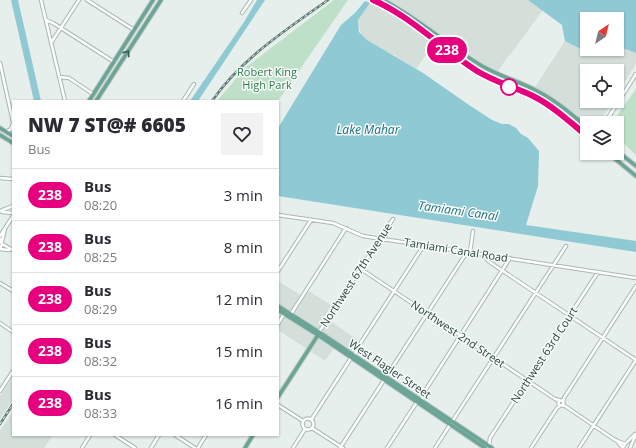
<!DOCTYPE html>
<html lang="en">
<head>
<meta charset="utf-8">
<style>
  :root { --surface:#fff; --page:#f2f2f3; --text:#2b2b33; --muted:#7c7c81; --line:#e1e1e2 }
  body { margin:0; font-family:"Open Sans",sans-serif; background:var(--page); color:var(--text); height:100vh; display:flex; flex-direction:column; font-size:15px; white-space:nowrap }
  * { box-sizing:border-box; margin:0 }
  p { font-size:13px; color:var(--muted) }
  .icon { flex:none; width:22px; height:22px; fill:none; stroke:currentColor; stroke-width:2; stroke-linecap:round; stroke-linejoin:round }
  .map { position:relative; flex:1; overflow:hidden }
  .side { position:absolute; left:12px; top:100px; width:267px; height:336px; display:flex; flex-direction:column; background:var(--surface); border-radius:0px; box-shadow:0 1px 3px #0004 }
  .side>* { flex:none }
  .badge { padding:0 8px; border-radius:13px; font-size:14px; line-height:26px }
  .needle { width:26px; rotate:35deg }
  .controls { position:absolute; left:580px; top:12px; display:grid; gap:8px }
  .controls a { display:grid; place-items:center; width:44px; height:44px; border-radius:0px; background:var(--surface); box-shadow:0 1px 3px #0004; font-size:20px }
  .map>.badge { position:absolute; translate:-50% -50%; box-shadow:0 0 0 2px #fff }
  .round { display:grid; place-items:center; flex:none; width:42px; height:42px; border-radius:0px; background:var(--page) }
  .overview { display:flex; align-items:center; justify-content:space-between; height:68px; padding:0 16px }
  h1 { font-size:19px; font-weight:800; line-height:30px }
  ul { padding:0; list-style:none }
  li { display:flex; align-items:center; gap:12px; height:52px; padding:0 16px; border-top:1px solid var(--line) }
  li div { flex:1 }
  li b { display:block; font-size:15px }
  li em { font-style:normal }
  li .badge { min-width:44px; font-weight:700; text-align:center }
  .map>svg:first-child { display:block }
</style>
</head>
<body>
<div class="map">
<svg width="636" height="448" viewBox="0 0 636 448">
  <rect width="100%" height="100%" fill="#e6efeb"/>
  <path fill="#d4dfda" d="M388,0H528L543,10L510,55H509L498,71L492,69L482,63L401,7Z
    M371,1L389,10L434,43L416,69L394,55L378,48L367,40L361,34L358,20Z
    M565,41L592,55L600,49H617V46L636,53V64L617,94V71H587V101H613L599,123L587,124L558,101L535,87Z
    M278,281L304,297L309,291L331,305L325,317L359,341L354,349L350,350L338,342L325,361L278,330Z
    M13,376V399L0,419V396Z
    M13,411V435H53L44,448H0V431Z"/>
  <path fill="#bfe0c8" d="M334,0H348L278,101H217L245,68Z
    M636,89V155L617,137V123H615L618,114Z"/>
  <path fill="#8ec9d4" d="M11,0H18L41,101H34Z
    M257,0H265L198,101H190L244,22Z
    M528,0H636V53L617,46V19H587V49H600L592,55L565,41L562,25Z
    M365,1L370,3L358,20L359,32L367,40L423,73L469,105L492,120L502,124H509L516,128L521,134L528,138L539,151L538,186L526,225L636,241V252L278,196V128L341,25L355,13Z"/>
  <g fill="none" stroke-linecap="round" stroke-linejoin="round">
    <g stroke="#a8b8b2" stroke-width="4.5">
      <path id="minor" d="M41,0L65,101
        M87,0L134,30
        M242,13L251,0
        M46,20L53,23L114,62
        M51,43L79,0
        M0,63L13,122
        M59,77L69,78L93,94
        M183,101L194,84
        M602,123L610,115
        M607,123L610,115L636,74
        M6,132L11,129L13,123
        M0,178L13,179
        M0,211L13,206
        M2,212L13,213
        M278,215L333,223L363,236L636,278
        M0,236L13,216
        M0,239L2,244L0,249
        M2,241L5,229
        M2,244L11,249
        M0,249L8,250L13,249
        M470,252L473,231
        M484,255L488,261L636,360
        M361,269L555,399L559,400
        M278,271L311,220
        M0,283L13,291
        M291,314L346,228
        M0,323L13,332
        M278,324L284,314
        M319,332L393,219
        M355,356L356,350L424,245
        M0,391L13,371
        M558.5 403a2.5 2.5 0 1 1 5 0a2.5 2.5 0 1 1-5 0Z
        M422,401L423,394L510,258
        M563,402L564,398L636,286
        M278,405L303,421
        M561,405L565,406L615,440L625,444
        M302.5 424a5.5 5.5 0 1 1 11 0a5.5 5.5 0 1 1-11 0Z
        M311,420L351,358
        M312,428L343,448
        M115,435L135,448
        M175,435L195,448
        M616,440L623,448
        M489,446L490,438L598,272
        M82,448L90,435
        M151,448L159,435
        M198,448L206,435
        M293,448L305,429
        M340,448L467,252
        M387,448L417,402
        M435,448L566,246
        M531,448L557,408L561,405
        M579,448L636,360
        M623,448L624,445L635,434
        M630,448L636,434"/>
    </g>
    <g stroke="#c2cac8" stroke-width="5.5">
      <path id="major" d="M373,0L399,14L462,62L484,76L543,102L587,136
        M383,0C418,18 448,46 482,66C499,76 518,81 535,90C554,99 571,114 587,127
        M89,101L153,0
        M96,101L161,0
        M0,128L13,136
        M0,135L13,143
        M617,151L636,166
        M608,153L636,176
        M278,306L325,336L492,448
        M278,310L318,335L485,448
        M278,397L318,335
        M245,448L253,435"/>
    </g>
    <use href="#minor" stroke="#fff" stroke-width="2.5"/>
    <use href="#major" stroke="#6aa596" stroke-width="3.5"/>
    <g stroke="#5f7d75" stroke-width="2.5">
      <path id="rail" d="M212,101C242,58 286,30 328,0
        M0,424L13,404"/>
    </g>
    <use href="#rail" stroke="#f7fbf9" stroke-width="1" stroke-dasharray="3" stroke-linecap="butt"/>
  </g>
  <defs><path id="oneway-chevron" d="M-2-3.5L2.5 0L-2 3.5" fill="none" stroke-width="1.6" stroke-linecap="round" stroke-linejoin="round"/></defs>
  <use stroke="#365b51" href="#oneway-chevron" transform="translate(127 53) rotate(-57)"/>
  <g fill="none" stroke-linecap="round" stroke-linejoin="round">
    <g stroke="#fff" stroke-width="9">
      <path id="line" d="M373,0C412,17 442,49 477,71C495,82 514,87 533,96C553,106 570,122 587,136"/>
    </g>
    <use href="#line" stroke="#e6007e" stroke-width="6"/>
  </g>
  <circle fill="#fff" stroke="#e6007e" stroke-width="2" cx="509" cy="87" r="8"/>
  <g text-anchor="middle" stroke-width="3" stroke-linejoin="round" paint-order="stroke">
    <g font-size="11" fill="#2d7a4b" stroke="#f7fbf9">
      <text x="267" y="76">Robert King<tspan x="267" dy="13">High Park</tspan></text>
    </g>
    <g font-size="11" fill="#24423a" stroke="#f7fbf9">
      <text transform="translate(456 250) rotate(9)" y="4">Tamiami Canal Road</text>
      <text transform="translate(356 275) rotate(-57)" y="4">Northwest 67th Avenue</text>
      <text transform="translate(458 334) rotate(34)" y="4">Northwest 2nd Street</text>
      <text transform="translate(544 355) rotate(-57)" y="4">Northwest 63rd Court</text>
      <text transform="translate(390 369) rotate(34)" y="4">West Flagler Street</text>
    </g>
    <g font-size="12" font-style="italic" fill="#1c6f80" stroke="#f7fbf9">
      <text x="368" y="134">Lake Mahar</text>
      <text transform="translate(458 211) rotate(8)" y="4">Tamiami Canal</text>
    </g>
  </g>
</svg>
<div class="controls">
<a><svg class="needle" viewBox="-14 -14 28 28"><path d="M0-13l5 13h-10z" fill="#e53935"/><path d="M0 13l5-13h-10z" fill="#7c7c81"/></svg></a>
<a><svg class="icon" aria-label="locate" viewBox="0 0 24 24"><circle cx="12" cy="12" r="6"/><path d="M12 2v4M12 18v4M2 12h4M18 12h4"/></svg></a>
<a><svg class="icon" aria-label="layers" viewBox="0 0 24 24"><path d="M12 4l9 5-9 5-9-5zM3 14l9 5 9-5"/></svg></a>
</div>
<b class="badge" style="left:447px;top:50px;background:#e6007e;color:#fff">238</b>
<section class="side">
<div class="overview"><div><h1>NW 7 ST@# 6605</h1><p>Bus</p></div><a class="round"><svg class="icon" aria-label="heart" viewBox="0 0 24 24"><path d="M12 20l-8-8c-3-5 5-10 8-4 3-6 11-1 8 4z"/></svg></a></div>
<ul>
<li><span class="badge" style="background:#e6007e;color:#fff">238</span><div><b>Bus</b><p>08:20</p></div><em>3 min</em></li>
<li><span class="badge" style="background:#e6007e;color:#fff">238</span><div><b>Bus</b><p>08:25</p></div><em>8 min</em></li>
<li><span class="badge" style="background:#e6007e;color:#fff">238</span><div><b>Bus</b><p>08:29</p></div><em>12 min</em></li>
<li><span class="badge" style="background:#e6007e;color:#fff">238</span><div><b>Bus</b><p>08:32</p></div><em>15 min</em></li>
<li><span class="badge" style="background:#e6007e;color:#fff">238</span><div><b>Bus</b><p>08:33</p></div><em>16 min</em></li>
</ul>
</section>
</div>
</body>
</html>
